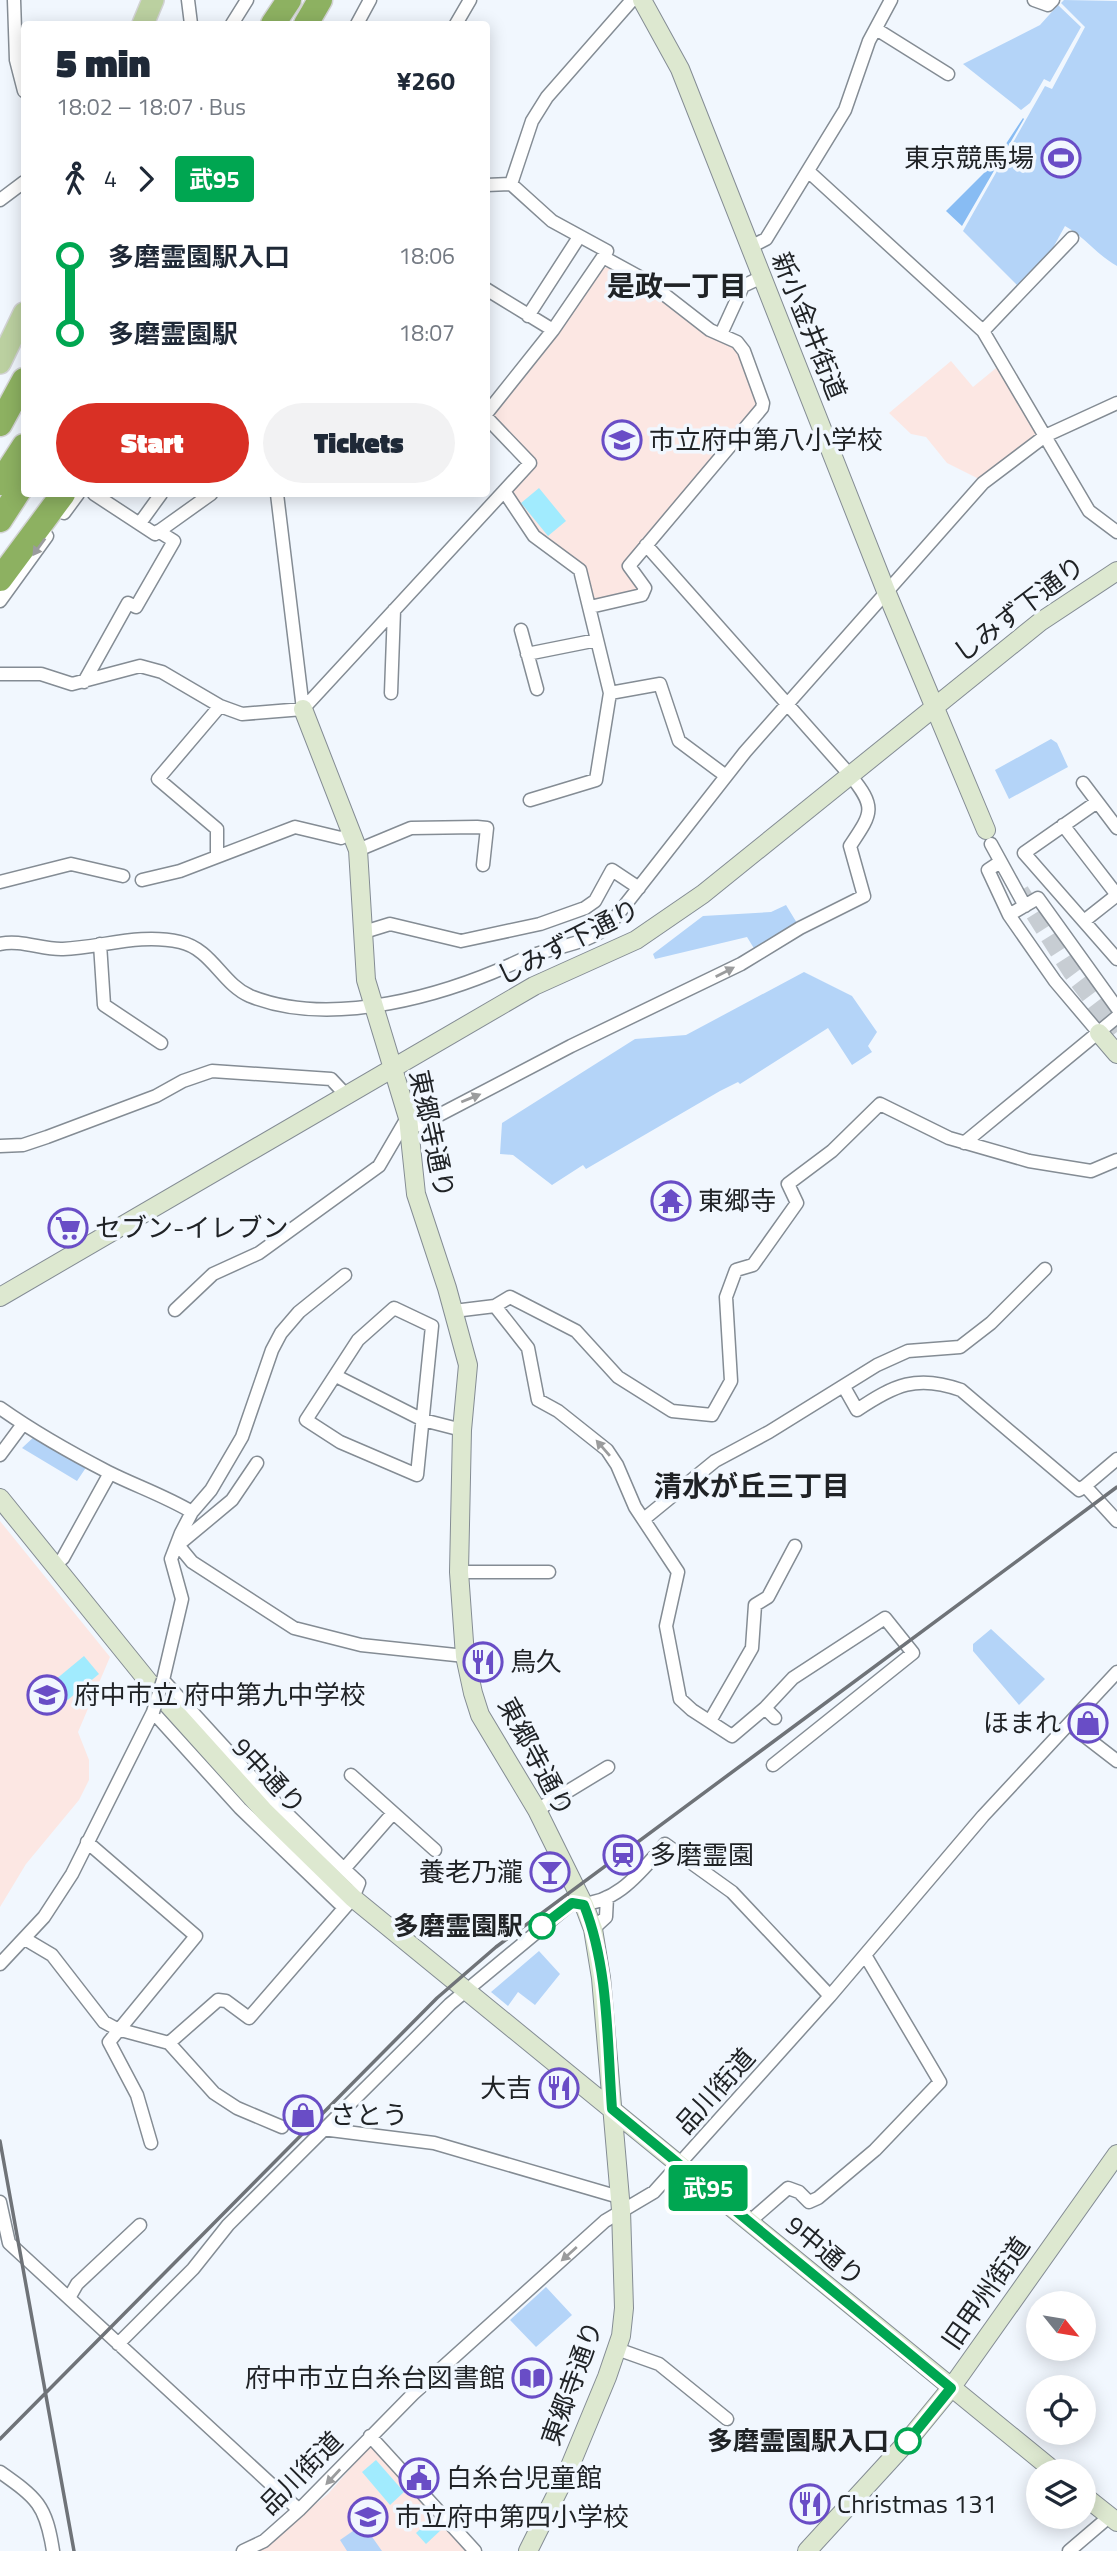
<!DOCTYPE html>
<html lang="en">
<head>
<meta charset="utf-8">
<style>
  :root { --surface:#fff; --page:#f2f2f3; --text:#1f2937; --muted:#747a83; --accent:#d93025 }
  body { margin:0; font-family:"Titillium Web","Noto Sans JP",sans-serif; background:var(--page); color:var(--text); height:100vh; display:flex; flex-direction:column; font-size:26px; white-space:nowrap }
  * { box-sizing:border-box; margin:0 }
  p { font-size:23px; color:var(--muted) }
  .icon { flex:none; width:38px; height:38px; fill:none; stroke:currentColor; stroke-width:2; stroke-linecap:round; stroke-linejoin:round }
  .map { position:relative; flex:1; overflow:hidden }
  .details { position:absolute; left:21px; top:21px; width:469px; height:476px; display:flex; flex-direction:column; background:var(--surface); border-radius:7px; box-shadow:0 4px 18px #0003 }
  .details>* { flex:none }
  .badge { padding:0 14px; border-radius:5px; font-size:24px; line-height:46px }
  .needle { width:46px; rotate:120deg }
  .buttons { position:absolute; left:1026px; top:2291px; display:grid; gap:14px }
  .buttons a { display:grid; place-items:center; width:70px; height:70px; border-radius:50%; background:var(--surface); box-shadow:0 4px 18px #0003; font-size:35px }
  .map>.badge { position:absolute; translate:-50% -50%; box-shadow:0 0 0 4px #fff }
  .legs { display:flex; align-items:center; gap:10px; height:77px; padding:0 35px; font-size:23px }
  .legs p { margin-inline-start:auto }
  .overview { display:flex; align-items:center; justify-content:space-between; height:119px; padding:0 35px }
  h1 { font-size:38px; font-weight:800; line-height:52px }
  .cta { display:flex; gap:14px; margin-top:auto; padding:14px 35px }
  .cta a { flex:1; height:80px; border-radius:42px; background:var(--accent); color:#fff; font-size:28px; font-weight:800; line-height:80px; text-align:center }
  .cta a+a { background:var(--page); color:var(--text) }
  ul { padding:0 35px; list-style:none }
  li { display:flex; align-items:center; gap:24px; height:77px; font-size:26px }
  li i { display:grid; place-items:center; width:10px; height:100%; margin:0 9px; background:currentColor }
  li i::after { content:''; width:18px; height:18px; margin:-9px; border:5px solid; border-radius:50%; background:var(--surface) }
  li p { margin-inline-start:auto }
  li:first-child i { background:linear-gradient(#0000 50%,currentColor 0) }
  li:last-child i { background:linear-gradient(currentColor 50%,#0000 0) }
  .map>svg:first-child { display:block }
</style>
</head>
<body>
<div class="map">
<svg width="1117" height="2551" viewBox="0 0 1117 2551">
  <rect width="100%" height="100%" fill="#f1f7fe"/>
  <path fill="#fce7e3" d="M599,267L612,268L653,290L715,340L730,342L740,353L759,400L758,407L627,562L639,587L637,592L594,602L581,564L538,534L510,493L537,463L495,421L494,412Z
    M951,361L973,387L1001,364L1047,435L983,481L947,463L926,437L911,434L889,413Z
    M0,1521L110,1657L78,1732L89,1760V1780L79,1800L26,1864L0,1907Z
    M370,2446L466,2551H257L328,2494Z"/>
  <path fill="#b4d4f8" d="M1064,0L1117,1V266C1097,255 1085,237 1065,226L1049,255L1019,287L963,231L1045,86L1052,89L1085,27L1061,3Z
    M1058,5L1081,27L1050,82L1044,79L1030,103L1021,110L963,64L1040,25Z
    M1051,739L1057,743L1068,767L1009,799L995,770Z
    M786,905L800,928L755,950L747,937L655,959L653,954L703,916L771,912Z
    M804,972L852,996L877,1032L868,1046L872,1052L852,1065L828,1028L740,1084L738,1082L720,1091L586,1169L583,1165L552,1185L513,1155L500,1154L502,1123L635,1039L686,1035Z
    M36,1435L87,1466L77,1481L22,1448Z
    M991,1629L1045,1679L1019,1705L973,1651V1644Z
    M539,1951L560,1974L535,2005L518,1992L508,2006L491,1992Z
    M546,2287L572,2315L536,2347L510,2320Z
    M363,2524L382,2551H347L340,2540Z"/>
  <path fill="#88bcf3" d="M1023,118L1024,119L962,226L946,211L992,165Z"/>
  <path fill="#a1ebfe" d="M539,488L566,521L548,536L521,503Z
    M84,1656L99,1674L64,1703L49,1685Z
    M376,2460L404,2492L390,2505L362,2472Z
    M432,2518L442,2529L426,2544L416,2533Z"/>
  <g fill="none" stroke-linecap="round" stroke-linejoin="round">
    <path stroke="#c7cdd3" stroke-width="18" stroke-dasharray="18 9" stroke-linecap="butt" d="M1020,891L1071,971L1117,1032"/>
    <g stroke="#848c94" stroke-width="15">
      <path id="street" d="M14,0L16,60L24,91
        M188,0L191,24
        M1034,0L1048,5L1053,0
        M232,24L247,0
        M357,24L370,0
        M456,24L470,0
        M876,29L948,74
        M808,171L983,331L1089,511L1117,532
        M511,184L532,121L547,97L632,0
        M486,185L511,184
        M0,200L24,182
        M750,247L766,239L845,110L869,41L891,0
        M486,289L553,330
        M528,316L579,237
        M983,331L1072,238
        M721,334L743,286L762,277
        M486,414L553,330L607,251L552,221L511,184
        M504,491L534,536L580,570L610,693L596,780L530,800
        M94,494L155,534L211,494
        M277,494L303,709
        M64,513L78,494
        M140,523L161,494
        M0,601L47,536
        M590,607L642,595L645,588L629,566L762,408L763,403L744,351L737,342L710,330L647,281L603,257
        M521,630L537,689
        M527,654L597,640
        M0,674H41L72,684L140,666L162,672L220,706L242,714L303,709
        M84,682L128,603L136,607L174,541L158,531
        M391,693L394,610
        M610,693L660,684L679,741L726,776
        M303,709L530,463L486,417
        M1083,783L1117,828
        M1097,802L1024,853L1117,959
        M1063,825L1117,895
        M991,844L1025,906
        M358,850L411,828L477,827L487,828L483,865
        M217,855V829L158,779L220,706
        M1000,862L988,870L1009,915
        M142,880L180,871L295,827L341,838L352,833
        M0,882L71,864L123,876
        M1084,921L1117,895
        M364,932L390,924L461,941L540,924L585,908L595,901L612,870L639,888
        M0,944C20,939 43,950 63,949C103,947 140,933 180,942C212,949 222,984 250,996C332,1029 447,995 523,959C551,946 589,946 611,923L745,752L983,483L1045,436L1117,403
        M100,944L104,1005L161,1043
        M1099,1033L1055,981L1009,915L1038,898L1117,1008
        M409,1126L420,1125L571,1046L741,964L800,928L864,896L850,846C872,813 877,808 850,775L646,545
        M964,1143L1117,1017
        M0,1146L23,1145L47,1137L156,1096L183,1081L212,1071L331,1079L346,1095
        M495,1306L528,1348L538,1400L558,1411L607,1450L617,1465L635,1507L678,1572L666,1626L680,1699L692,1710L732,1736L765,1708
        M394,1308L432,1326L417,1475L340,1442L306,1420L358,1340Z
        M175,1310L213,1274L259,1253L379,1166L407,1118
        M454,1311L495,1306L510,1297L576,1331L618,1377L672,1411L712,1415L731,1381L726,1297L736,1270L753,1265L797,1203L788,1184L832,1151L880,1104L949,1138L1029,1161L1091,1171L1117,1160
        M336,1376L423,1420L462,1430
        M844,1387L857,1410C894,1385 917,1374 961,1390L1079,1490L1085,1486L1117,1521
        M0,1408C34,1432 71,1453 108,1472C136,1486 165,1496 192,1512
        M0,1455L23,1424
        M1085,1486L1117,1459
        M644,1519L715,1461L769,1432L877,1365L908,1351L960,1347L991,1323L1045,1269
        M178,1545L192,1562L294,1628L361,1645L465,1656
        M178,1545L232,1500L257,1463
        M55,1565L63,1558L110,1473
        M459,1572H549
        M710,1721L752,1648L755,1605L768,1597L795,1546
        M1069,1724L1117,1761
        M773,1765L913,1653L885,1618L793,1678L765,1708L775,1718
        M351,1775L435,1850
        M537,1810L608,1767
        M87,1842L196,1936L109,2042L137,2095L151,2143
        M344,1869L267,1794L163,1680L182,1599L171,1559L181,1533L192,1512L211,1490L242,1437L272,1350L281,1333L299,1312L345,1275
        M593,1929L606,1917L607,1897
        M25,1939L52,1955L104,2022L117,2029L169,2043L214,2093L237,2108L282,2127
        M0,1964L44,1917L72,1874L153,1712L240,1808L339,1903L353,1898
        M169,2043L218,2000L226,2001L249,2018L353,1898L359,1883L344,1869L393,1813
        M322,2129L434,2143L619,2197
        M0,2202L9,2243L299,2510
        M749,2222L788,2188L799,2192L809,2202L818,2198L875,2150L940,2082L865,1955
        M69,2298L77,2284L140,2225
        M118,2344L193,2269L228,2225L450,2004L572,1903C613,1909 641,1872 665,1844L732,1892L830,1996
        M617,2349L659,2364L727,2419
        M370,2436L475,2551
        M0,2472C37,2498 46,2505 53,2551
        M243,2551L264,2541L299,2510L413,2394L605,2221L654,2192L830,1996L983,1816L1117,1672
        M1069,2551L1110,2516"/>
    </g>
    <g stroke="#848c94" stroke-width="20">
      <path id="secondary" d="M642,0L680,69L886,591L986,830
        M303,709L358,850L366,980L408,1118L416,1194L447,1288L468,1365L462,1430L459,1572L465,1656L473,1693L480,1715L537,1810L584,1905L593,1929L601,1978L621,2210L624,2308L621,2336L607,2377L568,2471L528,2551
        M1099,1033L1117,1054
        M0,1297L534,986L636,940L703,894L1040,622L1117,571
        M0,1498L156,1691L265,1812L353,1898L1054,2471
        M1083,2495L1117,2522
        M807,2551L906,2443L951,2388L1117,2154"/>
    </g>
    <g stroke="#d2d3d4" stroke-width="24">
      <path id="primary" d="M143,24L153,0
        M0,363L24,313"/>
    </g>
    <g stroke="#d2d3d4" stroke-width="27">
      <path id="highway" d="M273,24L289,0
        M306,24L320,0
        M0,424L24,380
        M0,483L24,446
        M0,520L24,483
        M0,579L63,494"/>
    </g>
    <use href="#street" stroke="#fff" stroke-width="12"/>
    <use href="#secondary" stroke="#dde8d0" stroke-width="18"/>
    <use href="#primary" stroke="#bbd0a0" stroke-width="21"/>
    <use href="#highway" stroke="#8db161" stroke-width="24"/>
    <path stroke="#6f7378" stroke-width="3.5" d="M0,2141L74,2551
      M0,2439L437,1998L496,1947L1117,1487"/>
    <g stroke="#848c94" stroke-width="15" stroke-linecap="butt">
      <path id="street-bridge" d="M153,1712L163,1680"/>
    </g>
    <use href="#street-bridge" stroke="#fff" stroke-width="12"/>
  </g>
  <defs><path id="oneway-solid" d="M-6-.8H1V-3.2L6.5 0L1 3.2V.8H-6Z" transform="scale(1.75)"/></defs>
  <g fill="#9b9c9d">
    <use href="#oneway-solid" transform="translate(39 547) rotate(126)"/>
    <use href="#oneway-solid" transform="translate(725 972) rotate(-27)"/>
    <use href="#oneway-solid" transform="translate(471 1098) rotate(-22)"/>
    <use href="#oneway-solid" transform="translate(603 1448) rotate(-131)"/>
    <use href="#oneway-solid" transform="translate(569 2254) rotate(138)"/>
    <use href="#oneway-solid" transform="translate(333 2477) rotate(133)"/>
  </g>
  <g fill="none" stroke-linecap="round" stroke-linejoin="round">
    <g stroke="#fff" stroke-width="16">
      <path id="line-1" d="M542,1926L572,1903L584,1905C609,1968 607,2042 612,2109L951,2388L908,2441"/>
    </g>
    <use href="#line-1" stroke="#00a651" stroke-width="10"/>
  </g>
  <defs>
    <g id="stadium-ring" transform="scale(2.0125)"><circle r="9.5" fill="#f1f7fe" stroke="#694dc6" stroke-width="1.5"/><path d="M0-5a6.5 5 0 1 0 0 10a6.5 5 0 1 0 0-10ZM-3.5-1.8h7v3.6h-7Z" fill="#694dc6"/></g>
    <g id="school-ring" transform="scale(2.0125)"><circle r="9.5" fill="#f1f7fe" stroke="#694dc6" stroke-width="1.5"/><path d="M0-5L7-2L0 1L-7-2ZM-4 1L0 2.5L4 1V4Q0 6-4 4Z" fill="#694dc6"/></g>
    <g id="temple-ring" transform="scale(2.0125)"><circle r="9.5" fill="#f1f7fe" stroke="#694dc6" stroke-width="1.5"/><path d="M0-6L5-2H3V0L6.5 2.5H4V6H1.5V3h-3V6H-4V2.5H-6.5L-3 0V-2H-5Z" fill="#694dc6"/></g>
    <g id="supermarket-ring" transform="scale(2.0125)"><circle r="9.5" fill="#f1f7fe" stroke="#694dc6" stroke-width="1.5"/><path d="M-6-5.5h2.5l.6 2H6L4.5 2H-2.5L-4.4-4H-6ZM-1.5 3.2a1.3 1.3 0 1 0 .1 0ZM3 3.2a1.3 1.3 0 1 0 .1 0Z" fill="#694dc6"/></g>
    <g id="restaurant-ring" transform="scale(2.0125)"><circle r="9.5" fill="#f1f7fe" stroke="#694dc6" stroke-width="1.5"/><path d="M-5-6h1v4h1v-4h1v4h1v-4h1v5L-1.5 .5V6h-2V.5L-5-1ZM5-6V6H3V1.5H1.5Q1.5-4 5-6Z" fill="#694dc6"/></g>
    <g id="shop-ring" transform="scale(2.0125)"><circle r="9.5" fill="#f1f7fe" stroke="#694dc6" stroke-width="1.5"/><path d="M-5-2.5h2.3a2.7 3.5 0 0 1 5.4 0H5L5.5 6h-11ZM-1.5-2.5h3a1.5 2.3 0 0 0-3 0Z" fill="#694dc6"/></g>
    <g id="station-ring" transform="scale(2.0125)"><circle r="9.5" fill="#f1f7fe" stroke="#694dc6" stroke-width="1.5"/><path d="M-3-6H3Q5-6 5-4V2Q5 4 3 4L4.5 6H3L1.5 4h-3L-3 6H-4.5L-3 4Q-5 4-5 2V-4Q-5-6-3-6ZM-3.5-4v3h7v-3ZM-3.5 1v1.5H-2V1ZM2 1v1.5H3.5V1Z" fill="#694dc6"/></g>
    <g id="bar-ring" transform="scale(2.0125)"><circle r="9.5" fill="#f1f7fe" stroke="#694dc6" stroke-width="1.5"/><path d="M-6-5H6L.8 .8V4.5H3.5V6h-7V4.5H-.8V.8Z" fill="#694dc6"/></g>
    <g id="library-ring" transform="scale(2.0125)"><circle r="9.5" fill="#f1f7fe" stroke="#694dc6" stroke-width="1.5"/><path d="M-6-4Q-3-5.5-.7-3.5V5Q-3 3-6 4ZM6-4Q3-5.5 .7-3.5V5Q3 3 6 4Z" fill="#694dc6"/></g>
    <g id="civic-ring" transform="scale(2.0125)"><circle r="9.5" fill="#f1f7fe" stroke="#694dc6" stroke-width="1.5"/><path d="M-.6-6.5H3V-4.5H.6V-3L4-1V1h2V6H-6V1h2V-1L-.6-3ZM-1.2 2.5V6h2.4V2.5Z" fill="#694dc6"/></g>
  </defs>
  <g fill-rule="evenodd">
    <use href="#stadium-ring" x="1061" y="158"/>
    <use href="#school-ring" x="622" y="440"/>
    <use href="#temple-ring" x="671" y="1201"/>
    <use href="#supermarket-ring" x="68" y="1228"/>
    <use href="#restaurant-ring" x="483" y="1662"/>
    <use href="#school-ring" x="47" y="1695"/>
    <use href="#shop-ring" x="1088" y="1723"/>
    <use href="#station-ring" x="623" y="1855"/>
    <use href="#bar-ring" x="550" y="1872"/>
    <use href="#restaurant-ring" x="559" y="2088"/>
    <use href="#shop-ring" x="303" y="2115"/>
    <use href="#library-ring" x="532" y="2378"/>
    <use href="#civic-ring" x="419" y="2478"/>
    <use href="#restaurant-ring" x="810" y="2504"/>
    <use href="#school-ring" x="368" y="2517"/>
  </g>
  <g fill="#fff" stroke="#00a651" stroke-width="3.5">
    <circle cx="542" cy="1926" r="12"/>
    <circle cx="908" cy="2441" r="12"/>
  </g>
  <g text-anchor="middle" stroke-width="7" stroke-linejoin="round" paint-order="stroke">
    <g font-size="26" fill="#202326" stroke="#f1f7fe" text-anchor="start">
      <text x="1034" y="167" text-anchor="end">東京競馬場</text>
      <text x="649" y="449">市立府中第八小学校</text>
      <text x="698" y="1210">東郷寺</text>
      <text x="95" y="1237">セブン-イレブン</text>
      <text x="510" y="1671">鳥久</text>
      <text x="74" y="1704">府中市立 府中第九中学校</text>
      <text x="1061" y="1732" text-anchor="end">ほまれ</text>
      <text x="650" y="1864">多磨霊園</text>
      <text x="523" y="1881" text-anchor="end">養老乃瀧</text>
      <text x="532" y="2097" text-anchor="end">大吉</text>
      <text x="330" y="2124">さとう</text>
      <text x="505" y="2387" text-anchor="end">府中市立白糸台図書館</text>
      <text x="446" y="2487">白糸台児童館</text>
      <text x="837" y="2513">Christmas 131</text>
      <text x="395" y="2526">市立府中第四小学校</text>
    </g>
    <g font-size="26" fill="#202326" stroke="#f1f7fe">
      <text transform="translate(809 326) rotate(68)" y="9">新小金井街道</text>
      <text transform="translate(1019 609) rotate(-37)" y="9">しみず下通り</text>
      <text transform="translate(568 942) rotate(-27)" y="9">しみず下通り</text>
      <text transform="translate(432 1134) rotate(78)" y="9">東郷寺通り</text>
      <text transform="translate(536 1757) rotate(62)" y="9">東郷寺通り</text>
      <text transform="translate(269 1776) rotate(47)" y="9">9中通り</text>
      <text transform="translate(715 2091) rotate(-48)" y="9">品川街道</text>
      <text transform="translate(825 2251) rotate(40)" y="9">9中通り</text>
      <text transform="translate(986 2293) rotate(-55)" y="9">旧甲州街道</text>
      <text transform="translate(572 2383) rotate(-70)" y="9">東郷寺通り</text>
      <text transform="translate(301 2473) rotate(-45)" y="9">品川街道</text>
    </g>
    <g font-size="26" font-weight="bold" fill="#202326" stroke="#f1f7fe" text-anchor="end">
      <text x="523" y="1935">多磨霊園駅</text>
      <text x="889" y="2450">多磨霊園駅入口</text>
    </g>
    <g font-size="28" font-weight="bold" fill="#202326" stroke="#f1f7fe">
      <text x="677" y="296">是政一丁目</text>
      <text x="752" y="1496">清水が丘三丁目</text>
    </g>
  </g>
</svg>
<div class="buttons">
<a><svg class="needle" viewBox="-14 -14 28 28"><path d="M0-13l5 13h-10z" fill="#e53935"/><path d="M0 13l5-13h-10z" fill="#747a83"/></svg></a>
<a><svg class="icon" aria-label="locate" viewBox="0 0 24 24"><circle cx="12" cy="12" r="6"/><path d="M12 2v4M12 18v4M2 12h4M18 12h4"/></svg></a>
<a><svg class="icon" aria-label="layers" viewBox="0 0 24 24"><path d="M12 4l9 5-9 5-9-5zM3 14l9 5 9-5"/></svg></a>
</div>
<b class="badge" style="left:708px;top:2188px;background:#00a651;color:#fff">武95</b>
<section class="details">
<div class="overview"><div><h1>5 min</h1><p>18:02 – 18:07 · Bus</p></div><b>¥260</b></div>
<div class="legs"><svg class="icon" aria-label="walk" viewBox="0 0 24 24"><circle cx="13" cy="4" r="2"/><path d="M13 8l-2 6 4 7M11 14l-3 7M7 12l3-4h3l4 4"/></svg>4<svg class="icon" aria-label="forward" viewBox="0 0 24 24"><path d="M9 5l7 7-7 7"/></svg><b class="badge" style="background:#00a651;color:#fff">武95</b></div>
<ul>
<li><i style="color:#00a651"></i><b>多磨霊園駅入口</b><p>18:06</p></li>
<li><i style="color:#00a651"></i><b>多磨霊園駅</b><p>18:07</p></li>
</ul>
<div class="cta"><a>Start</a><a>Tickets</a></div>
</section>
</div>
</body>
</html>
